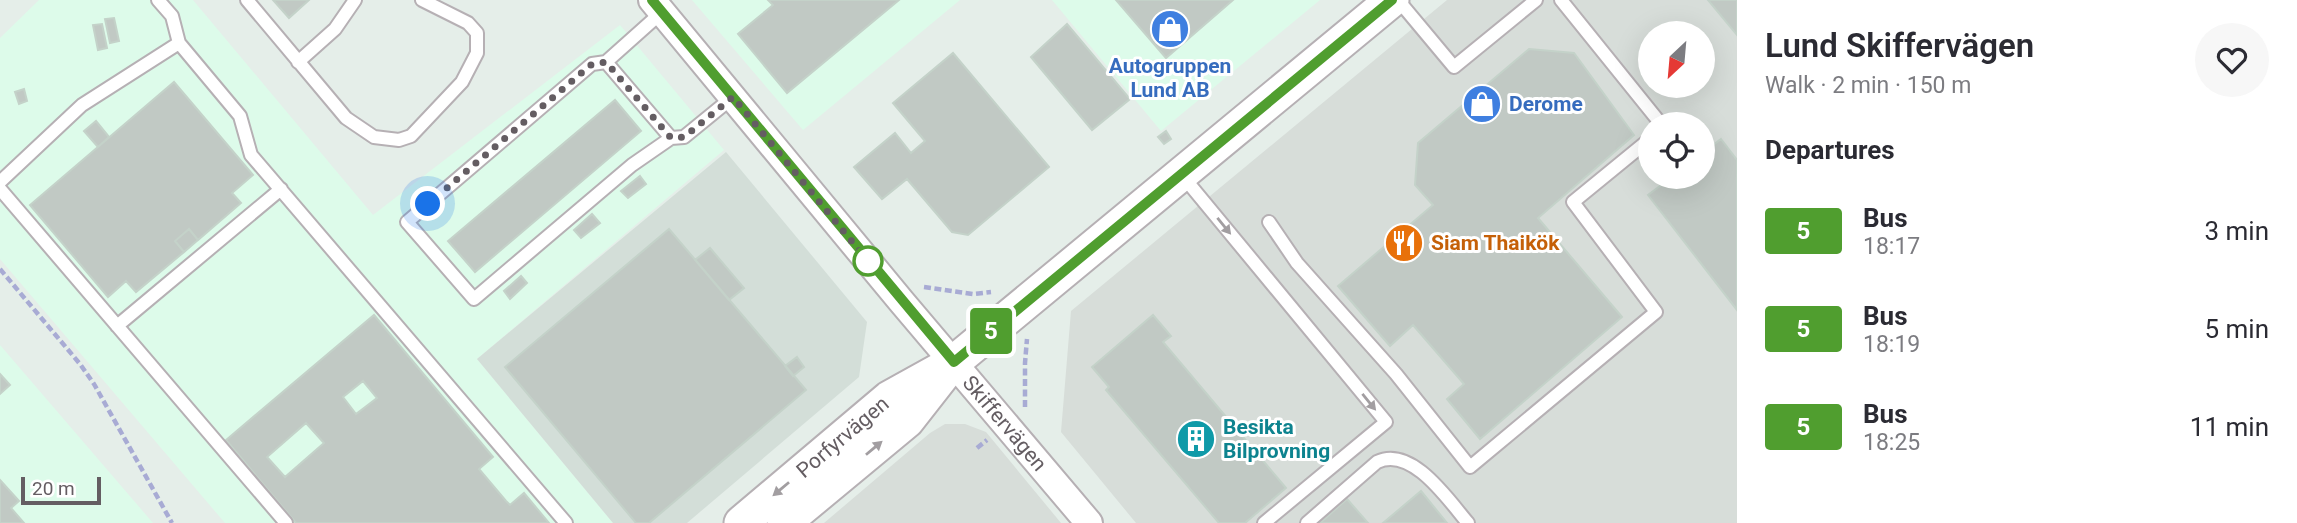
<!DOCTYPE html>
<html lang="en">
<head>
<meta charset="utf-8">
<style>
  :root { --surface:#fff; --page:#f7f7f7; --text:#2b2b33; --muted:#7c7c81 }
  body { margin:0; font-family:Roboto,sans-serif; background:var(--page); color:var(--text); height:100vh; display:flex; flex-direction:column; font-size:26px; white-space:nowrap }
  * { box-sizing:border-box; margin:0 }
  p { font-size:23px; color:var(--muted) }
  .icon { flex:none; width:38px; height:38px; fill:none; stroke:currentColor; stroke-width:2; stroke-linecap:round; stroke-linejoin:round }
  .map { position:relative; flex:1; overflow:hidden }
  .details { display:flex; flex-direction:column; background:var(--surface); width:560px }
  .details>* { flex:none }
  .badge { padding:0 14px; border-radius:5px; font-size:24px; line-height:46px }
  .needle { width:46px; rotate:206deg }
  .tools { position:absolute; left:1638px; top:21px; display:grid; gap:14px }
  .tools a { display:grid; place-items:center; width:77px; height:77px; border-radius:50%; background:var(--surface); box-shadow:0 7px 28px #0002; font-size:35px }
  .scale { position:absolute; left:21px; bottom:18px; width:80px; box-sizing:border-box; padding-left:7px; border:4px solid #645d62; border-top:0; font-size:19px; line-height:24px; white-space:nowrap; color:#645d62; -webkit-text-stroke:5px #fff; paint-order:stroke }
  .you { position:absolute; width:35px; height:35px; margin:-18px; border:5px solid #fff; border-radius:50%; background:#1a73e8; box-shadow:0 0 0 10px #1a73e833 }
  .map>.badge { position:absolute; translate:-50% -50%; box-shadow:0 0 0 4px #fff }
  h2 { padding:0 28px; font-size:26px; line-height:63px }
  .round { display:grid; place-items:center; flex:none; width:74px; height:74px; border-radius:37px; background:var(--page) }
  .head { display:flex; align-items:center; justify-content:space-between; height:119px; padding:0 28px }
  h1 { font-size:33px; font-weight:600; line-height:52px }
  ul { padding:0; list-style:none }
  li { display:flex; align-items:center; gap:21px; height:98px; padding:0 28px }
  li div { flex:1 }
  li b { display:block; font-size:26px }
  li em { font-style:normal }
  li .badge { min-width:77px; font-weight:700; text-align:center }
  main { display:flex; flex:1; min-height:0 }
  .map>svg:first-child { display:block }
</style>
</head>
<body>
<main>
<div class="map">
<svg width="1737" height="523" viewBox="0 0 1737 523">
  <rect width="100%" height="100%" fill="#e5eee9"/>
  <path fill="#ddfbea" d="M39,0H193L373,215L620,25L724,150L477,359L613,523H225L0,259V38Z
    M692,0H960L803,130Z
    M1052,0H1320L1161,131Z
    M0,345L153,523H0Z"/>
  <path fill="#d7ddd9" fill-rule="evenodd" d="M1447,0H1737V523H1136L1061,432L1071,311ZM1650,33H1703V86H1650ZM1650,124H1703V177H1650Z
    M945,424H965L986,432L1061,523H824L930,433Z"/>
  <path fill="#d3ded8" d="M726,152L867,322L859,377L687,523H613L477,359Z"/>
  <path fill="#c1c9c4" stroke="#c4d2c9" stroke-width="2" fill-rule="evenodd" d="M273,0H309L289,18Z
    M768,0H899L787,93L738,34L773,5Z
    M1116,0H1233L1166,58Z
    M1708,0H1737V35Z
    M114,18L119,41L110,43L105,19Z
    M102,24L107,48L98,50L93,25Z
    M1067,24L1130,99L1092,130L1031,57Z
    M1529,49L1574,53L1634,135L1538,218L1622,317L1480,439L1447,399L1464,384L1413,325L1390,346L1338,286L1433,205L1415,185L1418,143Z
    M953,53L1049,167L968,235L952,232L907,179L882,199L854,167L895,133L911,153L925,141L893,103Z
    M174,82L253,175L232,193L241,203L198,240L189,229L175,241L184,252L136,292L126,281L108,297L30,205Z
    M24,89L27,101L19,104L15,92Z
    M615,100L641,131L475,272L448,241Z
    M96,121L109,137L98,147L84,131Z
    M1166,131L1171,139L1164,144L1158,137Z
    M1721,139L1737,160V310L1648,195L1672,177H1703V153Z
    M640,176L646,184L628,198L621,191Z
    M592,214L600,223L581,238L574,230Z
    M189,229L198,240L184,252L175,241Z
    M669,229L806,390L649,523H636L505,367Z
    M710,248L744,288L729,300L695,260Z
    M521,276L527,283L510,299L504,291Z
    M374,315L493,457L479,469L506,501L510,505L524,493L549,523H296L226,440ZM363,381L377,398L356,414L343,397ZM306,423L324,443L285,477L267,457Z
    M1153,315L1171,336L1163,342L1286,488L1245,523H1219L1106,390L1109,387L1092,367Z
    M797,357L804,367L793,376L785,366Z
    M0,374L10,385L0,394Z
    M0,480L19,501L11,508L24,523H0Z
    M1421,491L1447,523H1383Z
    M1347,499L1368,523H1320Z"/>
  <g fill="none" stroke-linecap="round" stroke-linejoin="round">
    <g stroke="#b6b0b4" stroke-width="16">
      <path id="service" d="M158,0L172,16L179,43
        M247,0L346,118L374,137L399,140L411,136L462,82L477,53V33L468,23L422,0
        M1398,0L1454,67L1536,0
        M1561,0L1661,124
        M662,12L606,62L592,64L407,222L474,299L632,165L671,138L684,137L733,97
        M298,62L335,29L355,0
        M606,62L671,138
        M1181,174L1386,422L1264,523
        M0,182L82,105L179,43L240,116L251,155L566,523
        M0,189L286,523
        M1269,222L1297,263L1396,374L1470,467L1656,312L1573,202L1650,139
        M117,326L281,189
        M1307,523L1377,462C1412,445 1449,501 1468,523"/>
    </g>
    <g stroke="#b6b0b4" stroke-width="30">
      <g id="minor">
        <path id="s1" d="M652,0L901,301L1089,523"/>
      </g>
    </g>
    <g stroke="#b6b0b4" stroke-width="37">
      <g id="tertiary">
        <path id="s2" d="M741,523L889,398L954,362L1392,0"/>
        <path d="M784,523L907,421L943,375"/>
      </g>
    </g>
    <path stroke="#a8abd4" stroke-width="4.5" stroke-dasharray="7 3.5" stroke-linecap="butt" d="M0,269L80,364L94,384L172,523
      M924,287L973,294L991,292
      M1025,407V363L1027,339
      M977,448L987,440"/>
    <use href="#service" stroke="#fff" stroke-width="12"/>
    <use href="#minor" stroke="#fff" stroke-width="26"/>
    <use href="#tertiary" stroke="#fff" stroke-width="33"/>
  </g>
  <defs><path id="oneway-solid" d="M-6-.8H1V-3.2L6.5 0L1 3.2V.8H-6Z" transform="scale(1.75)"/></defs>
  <g fill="#a29ea1">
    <use href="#oneway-solid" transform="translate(1224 226) rotate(51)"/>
    <use href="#oneway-solid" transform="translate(1369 402) rotate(51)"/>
    <use href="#oneway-solid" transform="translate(874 448) rotate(-40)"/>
    <use href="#oneway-solid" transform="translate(781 489) rotate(140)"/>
  </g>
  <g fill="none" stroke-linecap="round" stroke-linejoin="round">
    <g stroke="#fff" stroke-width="16">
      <path id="line" d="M652,0L954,362L1392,0"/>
    </g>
    <use href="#line" stroke="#509e2f" stroke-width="10"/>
    <path stroke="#645d62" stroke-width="7" stroke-dasharray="0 12.6" d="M428,204L592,64L606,62L671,138L684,137L733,97L868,261"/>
  </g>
  <defs>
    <g id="shop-disc" transform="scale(2.0125)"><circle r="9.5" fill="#3f7fe0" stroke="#fff"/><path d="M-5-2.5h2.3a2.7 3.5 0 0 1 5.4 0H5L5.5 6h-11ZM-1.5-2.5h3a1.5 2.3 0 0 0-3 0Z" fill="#fff"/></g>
    <g id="restaurant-disc" transform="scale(2.0125)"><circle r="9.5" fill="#e8710a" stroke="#fff"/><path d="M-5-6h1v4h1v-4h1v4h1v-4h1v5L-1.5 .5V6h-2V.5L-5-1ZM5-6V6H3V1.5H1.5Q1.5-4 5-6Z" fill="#fff"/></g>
    <g id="building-disc" transform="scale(2.0125)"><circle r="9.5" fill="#0f9aa8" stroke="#fff"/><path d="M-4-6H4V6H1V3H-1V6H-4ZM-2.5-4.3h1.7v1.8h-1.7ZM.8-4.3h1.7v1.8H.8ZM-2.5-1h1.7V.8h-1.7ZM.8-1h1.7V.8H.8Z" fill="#fff"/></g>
  </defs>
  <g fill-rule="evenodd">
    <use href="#shop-disc" x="1170" y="29"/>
    <use href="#shop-disc" x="1482" y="104"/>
    <use href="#restaurant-disc" x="1404" y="243"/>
    <use href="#building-disc" x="1196" y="439"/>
  </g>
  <circle fill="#fff" stroke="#509e2f" stroke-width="3.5" cx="868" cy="261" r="14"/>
  <g text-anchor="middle" stroke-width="6" stroke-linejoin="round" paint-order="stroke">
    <g font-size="21" font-weight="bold" fill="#366cbe" stroke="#fff">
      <text x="1170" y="73">Autogruppen<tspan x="1170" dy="24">Lund AB</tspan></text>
      <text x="1509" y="111" text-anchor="start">Derome</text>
    </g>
    <g font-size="21" font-weight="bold" fill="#c56008" stroke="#fff" text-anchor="start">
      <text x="1431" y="250">Siam Thaikök</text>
    </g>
    <g font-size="21" fill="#645d62" stroke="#fff">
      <text dy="7" stroke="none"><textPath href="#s1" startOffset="551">Skiffervägen</textPath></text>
      <text dy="7" stroke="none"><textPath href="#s2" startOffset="133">Porfyrvägen</textPath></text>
    </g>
    <g font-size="21" font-weight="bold" fill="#0d838f" stroke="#fff" text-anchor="start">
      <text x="1223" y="434">Besikta<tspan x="1223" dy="24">Bilprovning</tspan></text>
    </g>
  </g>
</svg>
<div class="tools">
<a><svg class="needle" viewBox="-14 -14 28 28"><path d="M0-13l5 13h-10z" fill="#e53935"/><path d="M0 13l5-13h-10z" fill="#7c7c81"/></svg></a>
<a><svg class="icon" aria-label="locate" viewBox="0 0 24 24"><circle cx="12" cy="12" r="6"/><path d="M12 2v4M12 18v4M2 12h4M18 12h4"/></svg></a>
</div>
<div class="scale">20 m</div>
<div class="you" style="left:428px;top:204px"></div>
<b class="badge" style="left:991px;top:331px;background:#509e2f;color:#fff">5</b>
</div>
<section class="details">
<div class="head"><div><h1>Lund Skiffervägen</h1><p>Walk · 2 min · 150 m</p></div><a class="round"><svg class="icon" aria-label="heart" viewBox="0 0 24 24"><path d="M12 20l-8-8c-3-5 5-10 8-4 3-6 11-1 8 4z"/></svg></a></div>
<h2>Departures</h2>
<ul>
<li><span class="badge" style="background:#509e2f;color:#fff">5</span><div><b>Bus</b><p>18:17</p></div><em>3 min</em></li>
<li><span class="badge" style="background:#509e2f;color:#fff">5</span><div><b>Bus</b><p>18:19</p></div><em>5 min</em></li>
<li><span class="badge" style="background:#509e2f;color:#fff">5</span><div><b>Bus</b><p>18:25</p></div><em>11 min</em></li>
</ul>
</section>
</main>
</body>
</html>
